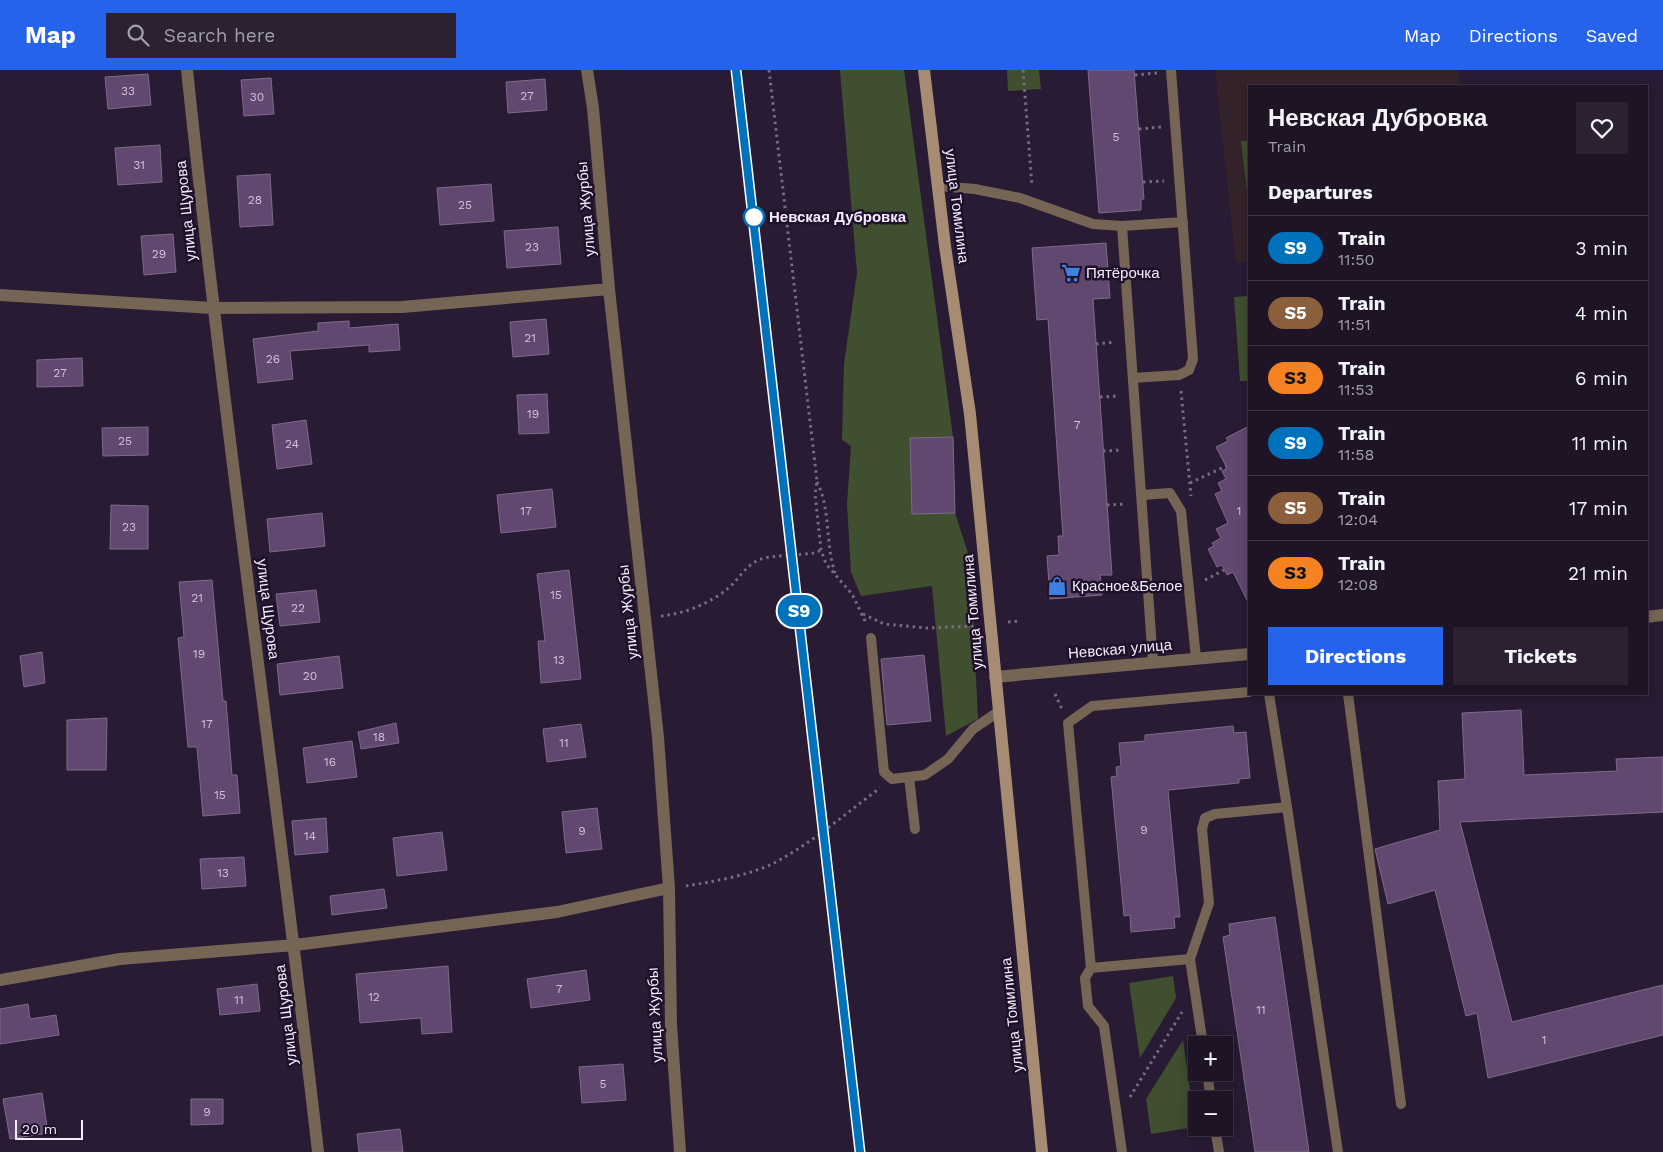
<!DOCTYPE html>
<html lang="en">
<head>
<meta charset="utf-8">
<style>
  :root { --surface:#1e1426; --page:#2b2132; --text:#f1f3f6; --muted:#a19ea7; --line:#3c3343; --accent:#2563eb }
  body { margin:0; font-family:"Work Sans",sans-serif; background:var(--page); color:var(--text); height:100vh; display:flex; flex-direction:column; font-size:19px; white-space:nowrap }
  * { box-sizing:border-box; margin:0 }
  p { font-size:16px; color:var(--muted) }
  .icon { flex:none; width:28px; height:28px; fill:none; stroke:currentColor; stroke-width:2; stroke-linecap:round; stroke-linejoin:round }
  .map { position:relative; flex:1; overflow:hidden }
  .panel { position:absolute; left:1248px; top:15px; width:400px; height:610px; display:flex; flex-direction:column; background:var(--surface); border-radius:0px; box-shadow:0 2px 12px #0003,0 0 0 1px var(--line) }
  .panel>* { flex:none }
  .badge { padding:0 10px; border-radius:16px; font-size:18px; line-height:32px }
  .controls { position:absolute; left:1188px; top:966px; display:grid; gap:10px }
  .controls a { display:grid; place-items:center; width:45px; height:45px; border-radius:0px; background:var(--surface); box-shadow:0 2px 12px #0003,0 0 0 1px var(--line); font-size:25px }
  .scale { position:absolute; left:15px; bottom:12px; width:68px; box-sizing:border-box; padding-left:5px; border:2px solid #f4ecfd; border-top:0; font-size:14px; line-height:18px; white-space:nowrap; color:#f4ecfd; -webkit-text-stroke:4px #1e1129; paint-order:stroke }
  .map>.badge { position:absolute; translate:-50% -50%; box-shadow:0 0 0 2px #fff }
  h2 { padding:0 20px; font-size:19px; line-height:45px }
  .round { display:grid; place-items:center; flex:none; width:52px; height:52px; border-radius:0px; background:var(--page) }
  .overview { display:flex; align-items:center; justify-content:space-between; height:85px; padding:0 20px }
  h1 { font-size:24px; font-weight:700; line-height:38px }
  .button { display:flex; gap:10px; margin-top:auto; padding:10px 20px }
  .button a { flex:1; height:58px; border-radius:0px; background:var(--accent); color:#fff; font-size:20px; font-weight:700; line-height:58px; text-align:center }
  .button a+a { background:var(--page); color:var(--text) }
  ul { padding:0; list-style:none }
  li { display:flex; align-items:center; gap:15px; height:65px; padding:0 20px; border-top:1px solid var(--line) }
  li div { flex:1 }
  li b { display:block; font-size:19px }
  li em { font-style:normal }
  li .badge { min-width:55px; font-weight:700; text-align:center }
  header { display:flex; align-items:center; gap:30px; box-sizing:border-box; height:70px; padding:0 25px; background:var(--accent); color:#fff }
  header strong { font-size:24px }
  nav { display:flex; gap:28px; margin-inline-start:auto; font-size:18px }
  .search { width:350px; height:45px; background:var(--page); display:flex; align-items:center; gap:12px; box-sizing:border-box; padding:0 18px; border-radius:0px; color:var(--muted); font-size:19px }
  .map>svg:first-child { display:block }
</style>
</head>
<body>
<header>
<strong>Map</strong>
<div class="search"><svg class="icon" aria-label="search" viewBox="0 0 24 24"><circle cx="10" cy="10" r="6"/><path d="M15 15l6 6"/></svg>Search here</div>
<nav><a>Map</a><a>Directions</a><a>Saved</a></nav>
</header>
<div class="map">
<svg width="1663" height="1082" viewBox="0 0 1663 1082">
  <rect width="100%" height="100%" fill="#281b33"/>
  <path fill="#34232b" d="M1215,0H1458L1460,16H1249V192L1236,193Z"/>
  <path fill="#404f2f" d="M840,0H904L953,367L910,368L912,444L955,443L970,489L978,649L946,666L932,516L861,526L851,502L847,434L851,376L842,370L844,294L857,203Z
    M1007,0H1039L1041,19L1008,21Z
    M1241,71H1249V137Z
    M1249,226V311H1240L1234,227Z
    M1173,906L1176,928L1140,988L1129,913Z
    M1183,970L1195,1057L1151,1064L1146,1029Z"/>
  <path fill="#604870" stroke="#7d6c89" d="M1088,0H1134L1144,129H1141V140L1099,143Z
    M148,4L151,35L108,39L105,7Z
    M271,8L274,44L244,46L241,10Z
    M545,9L547,40L508,43L506,12Z
    M160,75L162,112L118,115L115,78Z
    M270,104L273,155L240,157L237,106Z
    M491,114L494,151L440,155L437,118Z
    M558,157L561,194L507,198L504,161Z
    M173,164L176,202L144,205L141,166Z
    M1106,173L1110,228L1093,229L1112,505H1100L1102,525L1050,529L1047,486L1059,485L1058,466H1063L1048,249L1037,250L1032,178Z
    M546,249L549,284L513,287L510,252Z
    M349,251V258L398,254L400,280L369,282V275L290,281L293,309L258,313L253,269L318,261V253Z
    M82,288L83,316L37,317V290Z
    M547,324L549,363L519,364L517,325Z
    M306,350L312,394L277,399L272,355Z
    M1249,356V534L1233,502L1227,505L1222,495L1217,497L1208,479L1214,476L1212,473L1221,468L1216,459L1228,453L1215,424L1222,421L1218,413L1226,409L1222,401L1227,398L1216,377L1228,371L1226,368Z
    M148,357V385L103,386L102,358Z
    M953,367L955,443L912,444L910,368Z
    M552,419L556,457L501,463L497,425Z
    M111,435L148,436V479H110Z
    M322,443L325,476L270,482L267,449Z
    M569,500L581,609L541,613L538,571H545L537,504Z
    M212,510L223,631H226L232,705H237L240,743L203,746L197,677H188L178,568L184,567L179,512Z
    M316,520L320,552L280,556L276,524Z
    M42,582L45,613L24,617L20,586Z
    M924,585L931,651L887,655L881,589Z
    M339,586L343,618L280,625L277,594Z
    M1521,640L1524,705L1617,701L1616,689L1663,687V742L1460,752L1512,952L1663,915V965L1488,1008L1477,943L1466,946L1435,820L1388,834L1375,779L1440,760L1438,711L1465,709L1462,643Z
    M107,648L106,700H67V650Z
    M396,653L399,673L361,679L358,662Z
    M581,654L586,687L547,692L543,659Z
    M1233,656L1234,663L1246,662L1250,708L1239,709V713L1168,720L1180,847H1174L1175,858L1131,862L1130,845L1124,846L1111,707L1117,706L1116,697L1121,696L1119,673L1145,671V665Z
    M352,671L357,707L307,713L303,678Z
    M597,738L602,779L566,783L562,742Z
    M326,748L328,782L295,785L292,751Z
    M442,762L447,800L397,806L393,768Z
    M244,787L246,816L202,819L200,789Z
    M384,819L387,838L332,845L330,826Z
    M1275,847L1309,1082H1255L1223,867L1230,865L1229,854Z
    M448,896L452,962L422,964L421,948L360,953L356,904Z
    M586,900L590,930L531,938L527,909Z
    M257,914L260,941L220,945L217,919Z
    M28,934L30,949L56,945L59,965L0,974V939Z
    M623,994L626,1030L582,1033L579,997Z
    M42,1023L48,1063L10,1069L3,1029Z
    M191,1029H223V1054L191,1055Z
    M400,1059L403,1082H359L357,1064Z"/>
  <g fill="none" stroke-linecap="round" stroke-linejoin="round">
    <path stroke="#776c81" stroke-width="3" stroke-dasharray="2.5 4" stroke-linecap="butt" d="M769,0L817,411L815,424L821,480L826,494L852,524L866,553
      M1023,0L1032,116
      M1135,5L1157,3
      M1139,59L1161,57
      M1143,112L1164,111
      M1096,274L1115,272
      M1181,321L1191,426
      M1100,327L1119,326
      M1103,381L1122,380
      M817,412C831,439 825,474 835,503
      M1190,413L1226,396
      M1107,435L1126,434
      M1205,510L1224,500
      M863,544L884,554L926,558L974,556
      M661,546C684,544 708,534 726,520C738,511 745,495 761,489C775,485 800,485 815,483L821,480
      M1008,552L1021,551
      M1055,624L1062,639
      M686,816C711,812 751,805 774,793C812,773 845,744 880,718
      M1130,1027L1182,942"/>
    <path stroke="#756555" stroke-width="10" d="M938,116L975,119L1020,128L1093,154L1122,156L1183,152
      M1122,156L1153,592
      M1133,308L1179,305L1189,300L1193,289L1171,0
      M1142,425L1170,423L1181,441L1196,588
      M871,568L884,702L892,709L925,705L948,689L973,659L998,642
      M1348,624L1401,1034
      M909,707L915,759
      M1287,737L1338,1082
      M1091,898L1190,889
      M1203,975L1190,889L1209,833L1202,759L1205,748L1215,744L1287,737L1269,624
      M1207,1002L1211,1030
      M1215,1058L1219,1082
      M1122,1082L1104,956L1088,936L1085,908L1091,898L1068,653L1092,636L1249,622"/>
    <path stroke="#756555" stroke-width="12" d="M187,0C225,361 277,721 318,1082
      M587,0L593,38L609,219L658,667L669,818L671,955L680,1082
      M0,225L212,238L402,237L609,219
      M1646,547L1663,545
      M995,607L1249,584
      M0,910L120,889L295,875L557,842L669,818"/>
    <path stroke="#a58c72" stroke-width="12" d="M924,0L945,176L970,344L1042,1082"/>
    <path stroke="#b3a9bc" stroke-width="4" stroke-dasharray="2.5 5" stroke-linecap="butt" d="M736,0L860,1082"/>
  </g>
  <g fill="none" stroke-linecap="round" stroke-linejoin="round">
    <g stroke="#fff" stroke-width="11">
      <path id="line" d="M736,0L860,1082"/>
    </g>
    <use href="#line" stroke="#0072bc" stroke-width="8"/>
  </g>
  <defs>
    <g id="supermarket-bare" transform="scale(1.5)"><path d="M-6-5.5h2.5l.6 2H6L4.5 2H-2.5L-4.4-4H-6ZM-1.5 3.2a1.3 1.3 0 1 0 .1 0ZM3 3.2a1.3 1.3 0 1 0 .1 0Z" fill="#3f7fe0" stroke="#1e1129" stroke-width="2.5" paint-order="stroke"/></g>
    <g id="shop-bare" transform="scale(1.5)"><path d="M-5-2.5h2.3a2.7 3.5 0 0 1 5.4 0H5L5.5 6h-11ZM-1.5-2.5h3a1.5 2.3 0 0 0-3 0Z" fill="#3f7fe0" stroke="#1e1129" stroke-width="2.5" paint-order="stroke"/></g>
  </defs>
  <g fill-rule="evenodd">
    <use href="#supermarket-bare" x="1071" y="203"/>
    <use href="#shop-bare" x="1057" y="516"/>
  </g>
  <circle fill="#fff" stroke="#0072bc" stroke-width="2.5" cx="754" cy="147" r="10"/>
  <g text-anchor="middle" stroke-width="5" stroke-linejoin="round" paint-order="stroke">
    <g font-size="12" fill="#cfc3da">
      <text x="128" y="25">33</text>
      <text x="527" y="30">27</text>
      <text x="257" y="31">30</text>
      <text x="1116" y="71">5</text>
      <text x="139" y="99">31</text>
      <text x="255" y="134">28</text>
      <text x="465" y="139">25</text>
      <text x="532" y="181">23</text>
      <text x="159" y="188">29</text>
      <text x="530" y="272">21</text>
      <text x="273" y="293">26</text>
      <text x="60" y="307">27</text>
      <text x="533" y="348">19</text>
      <text x="1077" y="359">7</text>
      <text x="125" y="375">25</text>
      <text x="292" y="378">24</text>
      <text x="526" y="445">17</text>
      <text x="1239" y="445">1</text>
      <text x="129" y="461">23</text>
      <text x="556" y="529">15</text>
      <text x="197" y="532">21</text>
      <text x="298" y="542">22</text>
      <text x="199" y="588">19</text>
      <text x="559" y="594">13</text>
      <text x="310" y="610">20</text>
      <text x="207" y="658">17</text>
      <text x="379" y="671">18</text>
      <text x="564" y="677">11</text>
      <text x="330" y="696">16</text>
      <text x="220" y="729">15</text>
      <text x="1144" y="764">9</text>
      <text x="582" y="765">9</text>
      <text x="310" y="770">14</text>
      <text x="223" y="807">13</text>
      <text x="559" y="923">7</text>
      <text x="374" y="931">12</text>
      <text x="239" y="934">11</text>
      <text x="1261" y="944">11</text>
      <text x="1544" y="974">1</text>
      <text x="603" y="1018">5</text>
      <text x="207" y="1046">9</text>
    </g>
    <g font-size="15" fill="#f4ecfd" stroke="#1e1129">
      <text transform="translate(957 136) rotate(83)" y="5">улица Томилина</text>
      <text transform="translate(586 139) rotate(-95)" y="5">улица Журбы</text>
      <text transform="translate(186 141) rotate(-96)" y="5">улица Щурова</text>
      <text transform="translate(268 539) rotate(83)" y="5">улица Щурова</text>
      <text transform="translate(628 542) rotate(-96)" y="5">улица Журбы</text>
      <text transform="translate(973 542) rotate(-95)" y="5">улица Томилина</text>
      <text transform="translate(1120 579) rotate(-5)" y="5">Невская улица</text>
      <text transform="translate(286 945) rotate(-97)" y="5">улица Щурова</text>
      <text transform="translate(655 945) rotate(-93)" y="5">улица Журбы</text>
      <text transform="translate(1012 945) rotate(-96)" y="5">улица Томилина</text>
    </g>
    <g font-size="15" font-weight="bold" fill="#f4ecfd" stroke="#1e1129" text-anchor="start">
      <text x="769" y="152">Невская Дубровка</text>
    </g>
    <g font-size="15" fill="#f4ecfd" stroke="#1e1129" text-anchor="start">
      <text x="1086" y="208">Пятёрочка</text>
      <text x="1072" y="521">Красное&amp;Белое</text>
    </g>
  </g>
</svg>
<div class="controls">
<a>+</a>
<a>−</a>
</div>
<div class="scale">20 m</div>
<b class="badge" style="left:799px;top:541px;background:#0072bc;color:#fff">S9</b>
<section class="panel">
<div class="overview"><div><h1>Невская Дубровка</h1><p>Train</p></div><a class="round"><svg class="icon" aria-label="heart" viewBox="0 0 24 24"><path d="M12 20l-8-8c-3-5 5-10 8-4 3-6 11-1 8 4z"/></svg></a></div>
<h2>Departures</h2>
<ul>
<li><span class="badge" style="background:#0072bc;color:#fff">S9</span><div><b>Train</b><p>11:50</p></div><em>3 min</em></li>
<li><span class="badge" style="background:#8b5e3c;color:#fff">S5</span><div><b>Train</b><p>11:51</p></div><em>4 min</em></li>
<li><span class="badge" style="background:#f58220;color:#111">S3</span><div><b>Train</b><p>11:53</p></div><em>6 min</em></li>
<li><span class="badge" style="background:#0072bc;color:#fff">S9</span><div><b>Train</b><p>11:58</p></div><em>11 min</em></li>
<li><span class="badge" style="background:#8b5e3c;color:#fff">S5</span><div><b>Train</b><p>12:04</p></div><em>17 min</em></li>
<li><span class="badge" style="background:#f58220;color:#111">S3</span><div><b>Train</b><p>12:08</p></div><em>21 min</em></li>
</ul>
<div class="button"><a>Directions</a><a>Tickets</a></div>
</section>
</div>
</body>
</html>
